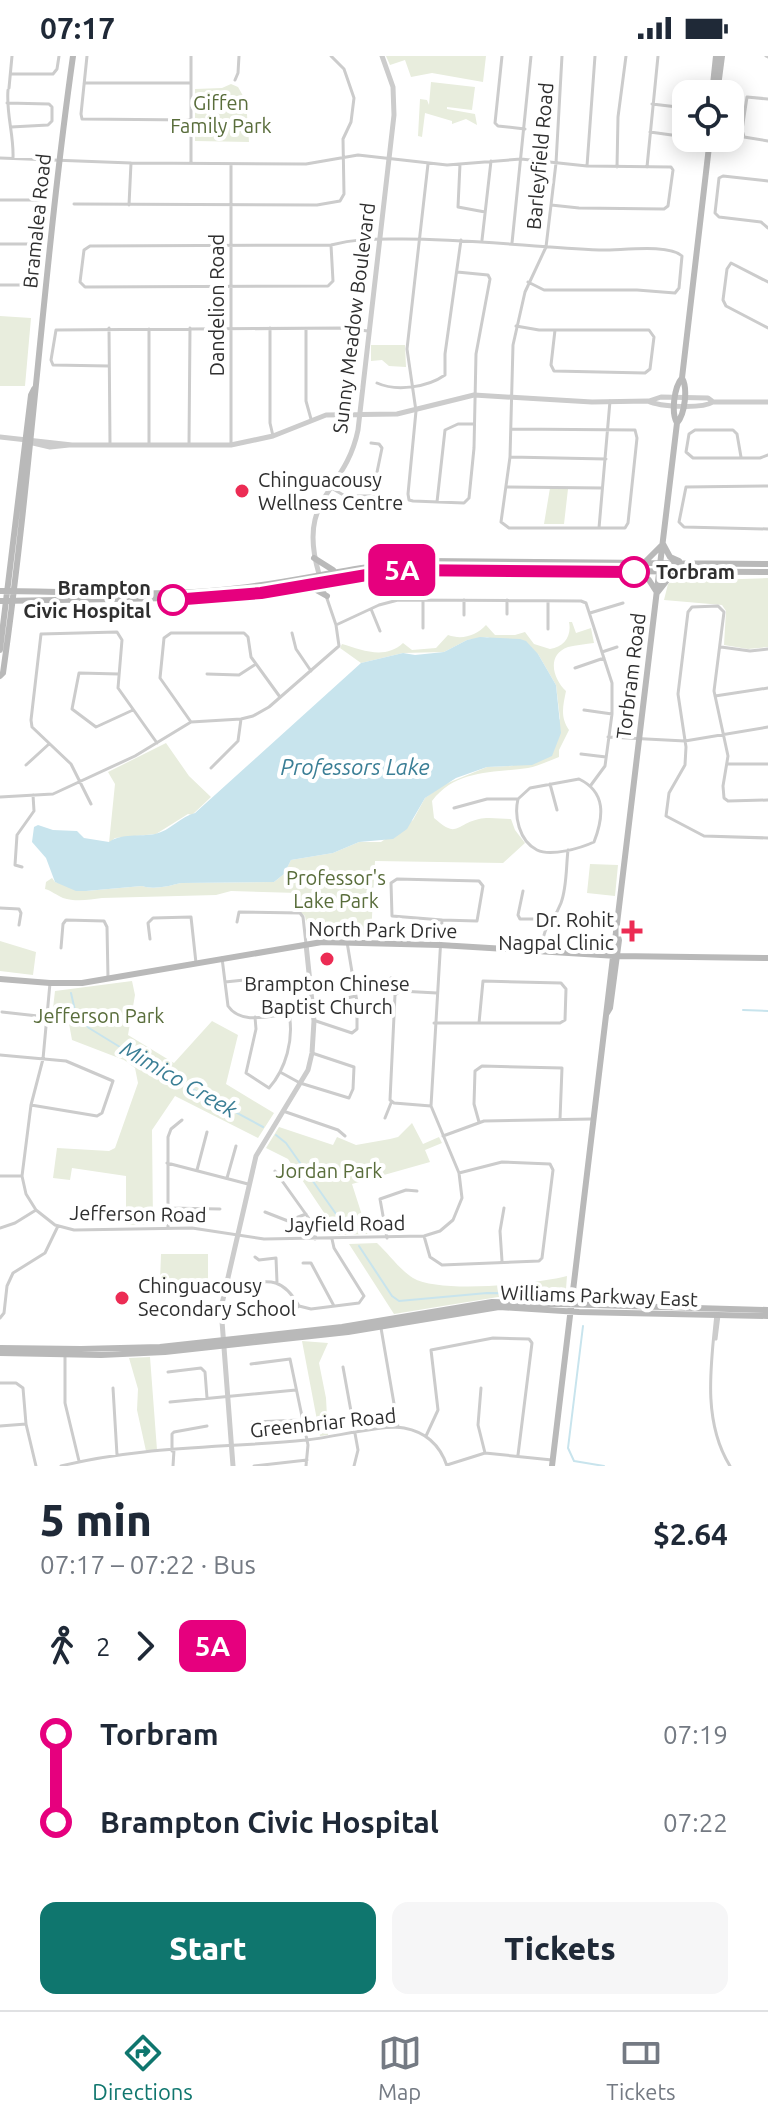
<!DOCTYPE html>
<html lang="en">
<head>
<meta charset="utf-8">
<style>
  :root { --surface:#fff; --page:#f6f6f7; --text:#1f2937; --muted:#747a83; --line:#e0e1e3; --accent:#0f766e }
  body { margin:0; font-family:Ubuntu,sans-serif; background:var(--page); color:var(--text); height:100vh; display:flex; flex-direction:column; font-size:30px; white-space:nowrap }
  * { box-sizing:border-box; margin:0 }
  p { font-size:26px; color:var(--muted) }
  .icon { flex:none; width:44px; height:44px; fill:none; stroke:currentColor; stroke-width:2; stroke-linecap:round; stroke-linejoin:round }
  .map { position:relative; height:1410px; overflow:hidden }
  .sheet { display:flex; flex-direction:column; background:var(--surface); flex:1 }
  .sheet>* { flex:none }
  .badge { padding:0 16px; border-radius:12px; font-size:28px; line-height:52px }
  .controls { position:absolute; left:672px; top:24px; display:grid; gap:16px }
  .controls a { display:grid; place-items:center; width:72px; height:72px; border-radius:16px; background:var(--surface); box-shadow:0 4px 20px #0003; font-size:40px }
  .map>.badge { position:absolute; translate:-50% -50%; box-shadow:0 0 0 4px #fff }
  .legs { display:flex; align-items:center; gap:12px; height:88px; padding:0 40px; font-size:26px }
  .legs p { margin-inline-start:auto }
  .overview { display:flex; align-items:center; justify-content:space-between; height:136px; padding:0 40px }
  h1 { font-size:44px; font-weight:800; line-height:60px }
  .button { display:flex; gap:16px; margin-top:auto; padding:16px 40px }
  .button a { flex:1; height:92px; border-radius:16px; background:var(--accent); color:#fff; font-size:32px; font-weight:800; line-height:92px; text-align:center }
  .button a+a { background:var(--page); color:var(--text) }
  ul { padding:0 40px; list-style:none }
  li { display:flex; align-items:center; gap:28px; height:88px; font-size:30px }
  li i { display:grid; place-items:center; width:12px; height:100%; margin:0 10px; background:currentColor }
  li i::after { content:''; width:20px; height:20px; margin:-10px; border:6px solid; border-radius:50%; background:var(--surface) }
  li p { margin-inline-start:auto }
  li:first-child i { background:linear-gradient(#0000 50%,currentColor 0) }
  li:last-child i { background:linear-gradient(currentColor 50%,#0000 0) }
  .status { display:flex; justify-content:space-between; align-items:center; height:56px; padding:0 40px; background:var(--surface); direction:ltr }
  .status svg { height:22px; fill:currentColor }
  .dock { display:flex; justify-content:space-around; align-items:center; height:112px; border-top:2px solid var(--line); background:var(--surface); font-size:22px; color:var(--muted) }
  .dock a { display:grid; justify-items:center; gap:4px }
  .dock .current { color:var(--accent) }
  .map>svg:first-child { display:block }
</style>
</head>
<body>
<div class="status"><b>07:17</b><svg viewBox="0 0 49 12"><path d="M0 12V9h3v3zM5 12V6h3v6zM10 12V3h3v9zM15 12V0h3v12zM26 1h20v11H26zM47 4h2v5h-2z"/></svg></div>
<div class="map">
<svg width="768" height="1410" viewBox="0 0 768 1410">
  <rect width="100%" height="100%" fill="#fff"/>
  <path fill="#e8eddd" d="M386,0H486L483,26L432,17L411,21L405,4L390,9Z
    M431,26L475,31L472,54L447,51V53L475,58L477,69L466,63L452,68V65L425,57L422,81L418,80L420,43L427,44L429,49Z
    M231,28L238,31L246,45L249,86L195,85V33L222,32Z
    M0,260L31,262L25,330H0Z
    M371,289H405L406,311L389,310L382,304L371,305Z
    M550,432L568,433L564,468H544Z
    M768,522V591L748,593L724,589L726,555L722,549L664,544L668,528L675,523L683,525Z
    M569,566H572L576,577L591,572L594,587C586,588 576,589 568,591C546,599 553,623 566,635C563,650 560,661 569,674L559,694V701C549,705 538,710 528,712C494,717 456,713 432,745L434,762C458,783 454,769 479,763C488,761 501,763 511,763L515,774L525,787L503,807L375,805L371,879L309,881L305,860L299,855L298,837L231,835L216,839L102,842C89,844 75,846 63,842C56,839 52,835 45,833L46,826L52,822L55,826L86,835L142,830C153,834 169,830 181,827L274,826L284,818L291,804L333,797L359,786H381L413,764L425,742L443,729L487,711L512,710L560,663L556,629L538,598L487,581L467,584L444,596L403,597L361,607L340,592L342,588C362,594 385,604 403,587L412,594L436,592L448,579C462,584 476,580 486,569L495,579H515L525,576L534,588L550,593C564,591 572,580 569,566Z
    M166,687L189,720L211,741L192,759L188,758L156,778L115,782L109,787L115,728L108,716Z
    M590,808L618,809L615,840L587,837Z
    M0,885L36,896L33,919L0,915Z
    M132,925L135,939L128,979L174,1007L212,965L238,979L226,1028L274,1057L258,1082L175,1040L152,1074L153,1168L126,1169V1120L72,1112L70,1124L53,1122L57,1092L109,1095L115,1092L138,1027L135,1012L124,1004L72,984L68,962L52,961L55,935Z
    M412,1067L423,1088L439,1081L442,1087L425,1094L430,1106L352,1128L368,1178L339,1179L288,1103L266,1092L279,1071L333,1089L337,1081L356,1089L390,1083L398,1081Z
    M377,1187C388,1197 400,1214 413,1222C440,1238 536,1228 567,1220L565,1246L498,1241L394,1258L349,1188Z
    M161,1198H208V1226H160Z
    M302,1285L328,1287L319,1307L326,1342L328,1379L320,1380Z
    M150,1301L157,1394L146,1395L137,1354L138,1333L129,1302Z"/>
  <path fill="#c8e4ed" d="M480,581L520,583L526,585L538,598L556,629L561,677L552,700L532,709L487,711L456,722L425,742L407,773L393,783L359,786L333,797L291,804L284,818L274,826L181,827C169,830 153,834 142,830L86,835H76L55,826L46,802L32,786L34,771L38,769L53,774L77,775L84,782L109,786C121,777 140,781 155,778C170,775 181,760 195,757L361,607L403,597L415,599L444,596L467,584Z"/>
  <g fill="none" stroke-linecap="round" stroke-linejoin="round">
    <path stroke="#c8e4ed" stroke-width="2" d="M71,937L76,959L89,972L159,1015L263,1071
      M743,954L768,955
      M276,1079L286,1087L348,1175
      M359,1190L392,1240L399,1245L487,1237L550,1238L561,1242
      M583,1270L568,1392L574,1405L604,1410"/>
    <path stroke="#ccc" stroke-width="3" d="M87,0L81,58L82,63L191,64
      M502,0L495,67L498,70L525,73
      M766,0L768,1
      M11,18H53L57,13L59,0
      M235,24L238,17L239,0
      M84,27H191
      M9,32L12,0
      M8,34C6,58 14,79 13,102
      M768,43L747,41L742,74L744,81L768,85
      M7,47L49,48L52,51V65L48,69L11,71
      M652,48L686,52
      M650,76L686,81
      M0,102L131,107L306,108L358,99L447,109L521,103L587,110L671,111L673,114L668,150L664,153L579,152L551,149
      M191,107V0
      M231,108V388
      M428,108L407,293L416,355L408,438L409,444L413,445L464,447L469,442L474,392L476,298L490,223L488,219L457,216
      M460,108L458,151L485,156
      M587,110L595,0
      M617,111L618,61L626,0
      M647,111L658,0
      M768,125L723,120L719,122L715,157L719,161L761,166L768,172
      M0,144H36L42,150L33,225L28,229H0
      M74,148L317,149L340,145L344,138L343,83L351,66L354,42L344,13L331,0
      M129,149L131,107
      M482,184L491,105
      M512,187L531,0
      M0,188H36
      M331,189L333,225L328,230L85,231L80,226L84,194L90,190L331,189C357,182 377,183 403,183C469,183 533,191 599,194C618,195 668,187 682,200L679,232L675,237L637,234H544L528,226
      M768,226L731,207L727,213L723,244L726,250L768,272
      M516,270L539,274H649L654,281L650,313L645,317L554,315L551,309L555,274
      M109,272L110,388
      M270,272V367L273,380
      M306,273V345L311,363
      M109,310L53,309L51,304L56,274L344,272L368,275
      M377,327C397,336 428,331 445,319V298L461,184
      M511,373L635,374L637,382L628,467L625,472H509L501,466L510,401L513,289L525,236L546,191L556,107L562,0
      M149,388V273
      M189,388L190,272
      M510,401L606,403
      M741,401L737,378L733,374H695L689,378L686,396L693,402H760L768,399
      M768,430L686,431L679,466L684,471L768,473
      M506,431L602,432
      M333,433L345,440H377L376,421L382,392L379,388L371,387
      M437,446L445,374L458,368H474
      M599,472L610,345
      M464,544V559
      M371,553L380,575
      M590,557L623,547
      M507,558V544
      M336,569L379,549L398,544L581,545L586,547L612,627V658L605,710L591,729
      M423,572V544
      M548,573V545
      M292,577L296,593L311,615
      M721,591L750,595L768,593
      M602,596L617,591
      M575,612L604,602
      M119,618L79,617L72,653L96,671L133,654
      M207,618L239,619L256,608
      M715,640L768,632
      M584,654L612,658
      M191,666L160,622L164,582L171,577H244L248,581L251,601L280,641
      M608,681L685,685L768,671
      M581,698L606,701
      M728,708H768
      M26,709L49,688
      M211,712L238,685L241,663
      M579,723C606,736 604,760 594,786C581,792 551,801 537,794C519,785 514,760 518,743L530,732Z
      M550,728L557,754
      M0,741L53,738L135,700L191,666L241,663L253,660L269,651L339,590L336,569L322,528
      M768,744L728,745L724,742L723,730L728,700L714,635L724,556L718,550L692,551L688,556L678,638L686,691L685,709L669,737L666,760L704,780L768,782
      M91,748L71,708L32,671L31,664L41,578L117,576L122,584L118,632L157,687
      M454,752L487,743H518
      M22,811L15,809L17,779L34,755L33,739
      M523,835L518,859L520,863H535L546,868
      M0,852L19,853L21,857L19,869
      M237,866L239,856L300,857L303,861L306,888
      M150,883L148,867L153,862L191,861L196,907
      M61,892L63,868L66,864L104,865L107,871L108,922
      M542,895C543,865 553,869 561,847C567,831 566,811 568,794
      M222,902L228,950C241,969 269,960 289,958C294,983 286,1013 269,1032L246,1017L256,973L255,961
      M391,922L397,936
      M225,926L254,923
      M50,927L43,1003L31,1049L22,1120L26,1138L36,1154L55,1169L74,1174L192,1172L264,1183L424,1180L440,1175L453,1164L462,1142L459,1117L431,1050L442,864L477,865L483,830L479,825L397,823L391,827L392,860L442,864
      M347,942L356,940
      M2,956L47,961
      M283,959L287,950L289,951V958
      M316,965L352,977L357,973V946L347,886
      M434,967H560L565,964L566,933L561,927L483,925L479,967
      M0,999L66,1005L113,1025L102,1057L97,1060L31,1049
      M280,1016L300,1027L349,1042L353,1033L354,1011L312,997
      M431,1050L394,1047L390,1044L395,939L400,935L437,937
      M283,1055L338,1074L345,1080
      M385,1062L391,1047
      M479,1066L474,1048L475,1015L482,1010L562,1012L560,1063
      M443,1080L484,1065L592,1063
      M167,1107L248,1128
      M197,1114L207,1076
      M275,1115L315,1171V1183
      M0,1120H22
      M227,1122L236,1090
      M168,1152L220,1153
      M265,1156L288,1165L306,1158
      M0,1172L15,1167L36,1154
      M168,1172V1081L171,1073L182,1064
      M424,1180L430,1201L442,1209L539,1205L542,1202L553,1114L550,1108L502,1106L459,1117
      M387,1182L380,1143L406,1134L417,1135
      M255,1201L259,1204L276,1202L277,1226
      M502,1205L500,1175L504,1152
      M303,1207H311L334,1250
      M228,1231C264,1227 279,1215 299,1250L311,1253L359,1247L364,1240L334,1192L332,1183
      M716,1258C711,1308 702,1365 730,1410
      M246,1260L292,1255L299,1250
      M0,1262L4,1257L7,1230L13,1217L45,1197L58,1170
      M381,1272L398,1371
      M716,1283L719,1259
      M65,1301V1347L79,1405
      M251,1308L290,1303L308,1389L306,1410
      M343,1311L358,1394L354,1410
      M168,1316L201,1312L205,1316L207,1342
      M0,1327H16L23,1332L26,1368L36,1410
      M113,1332L117,1399
      M481,1332L478,1369L485,1397
      M170,1346L296,1334
      M252,1366L301,1364
      M0,1370L26,1368
      M426,1380L438,1354L431,1294L493,1282L529,1283L532,1287L518,1399
      M172,1395V1378L174,1376L207,1370
      M447,1409L485,1397L552,1404
      M61,1410C140,1390 225,1392 306,1384C330,1382 384,1368 404,1372C426,1376 440,1389 447,1410
      M173,1410L174,1394
      M254,1410L307,1404"/>
    <path stroke="#ccc" stroke-width="5" d="M649,345L661,341L708,342L712,345
      M0,381L72,389H231L273,380L326,359L397,358L474,339L592,346L648,345C660,351 702,353 713,346H768
      M33,387L50,391L69,389
      M319,518C296,440 345,438 358,374L394,59L393,31L382,0
      M233,1410L221,1252L256,1100L308,1014L312,997L314,965L306,888"/>
    <path stroke="#b9b9b9" stroke-width="6" d="M712,38L716,0
      M717,38L722,0
      M677,367C671,357 674,331 682,322
      M663,488L670,501L679,505
      M314,502L333,514
      M646,505L663,488
      M639,517L649,524L656,535
      M309,530L327,540
      M0,535C73,535 148,541 221,534C291,528 357,508 427,505L768,508
      M657,537L668,523L677,517
      M0,545L231,541L396,514L768,516
      M0,594L31,339L34,333
      M0,620L3,617C32,412 44,205 73,0
      M0,923L50,927H82L322,886L440,889L617,900L768,902
      M607,957L610,952L619,884L617,877
      M0,1292L81,1293L160,1291L342,1271L492,1246L768,1254
      M0,1297L101,1299L165,1296L348,1276L499,1251L579,1256L768,1260
      M552,1410L677,367C685,358 688,332 682,322L710,82"/>
  </g>
  <g fill="none" stroke-linecap="round" stroke-linejoin="round">
    <g stroke="#fff" stroke-width="18">
      <path id="line-1" d="M173,544L261,537L396,514L634,516"/>
    </g>
    <use href="#line-1" stroke="#e6007e" stroke-width="12"/>
  </g>
  <g fill="#ec2c54" stroke="#fff" stroke-width="3">
    <circle cx="242" cy="435" r="8"/>
    <path d="M628 863h8v8h8v8h-8v8h-8v-8h-8v-8h8z"/>
    <circle cx="327" cy="903" r="8"/>
    <circle cx="122" cy="1242" r="8"/>
  </g>
  <g fill="#fff" stroke="#e6007e" stroke-width="4">
    <circle cx="634" cy="516" r="14"/>
    <circle cx="173" cy="544" r="14"/>
  </g>
  <g text-anchor="middle" stroke-width="8" stroke-linejoin="round" paint-order="stroke">
    <g font-size="20" fill="#596d3b" stroke="#fff">
      <text x="221" y="54">Giffen<tspan x="221" dy="23">Family Park</tspan></text>
      <text x="336" y="829">Professor's<tspan x="336" dy="23">Lake Park</tspan></text>
      <text x="99" y="967">Jefferson Park</text>
      <text x="329" y="1122">Jordan Park</text>
    </g>
    <g font-size="20" fill="#2f2f2f" stroke="#fff">
      <text transform="translate(540 100) rotate(-85)" y="7">Barleyfield Road</text>
      <text transform="translate(37 165) rotate(-84)" y="7">Bramalea Road</text>
      <text transform="translate(217 249) rotate(-90)" y="7">Dandelion Road</text>
      <text transform="translate(354 262) rotate(-83)" y="7">Sunny Meadow Boulevard</text>
      <text transform="translate(631 620) rotate(-83)" y="7">Torbram Road</text>
      <text transform="translate(383 874) rotate(1)" y="7">North Park Drive</text>
      <text transform="translate(138 1158) rotate(1)" y="7">Jefferson Road</text>
      <text transform="translate(345 1168) rotate(-1)" y="7">Jayfield Road</text>
      <text transform="translate(599 1240) rotate(2)" y="7">Williams Parkway East</text>
      <text transform="translate(323 1367) rotate(-6)" y="7">Greenbriar Road</text>
    </g>
    <g font-size="20" fill="#2f2f2f" stroke="#fff" text-anchor="start">
      <text x="258" y="431">Chinguacousy<tspan x="258" dy="23">Wellness Centre</tspan></text>
      <text x="614" y="871" text-anchor="end">Dr. Rohit<tspan x="614" dy="23">Nagpal Clinic</tspan></text>
      <text x="327" y="935" text-anchor="middle">Brampton Chinese<tspan x="327" dy="23">Baptist Church</tspan></text>
      <text x="138" y="1237">Chinguacousy<tspan x="138" dy="23">Secondary School</tspan></text>
    </g>
    <g font-size="20" font-weight="bold" fill="#2f2f2f" stroke="#fff" text-anchor="start">
      <text x="656" y="523">Torbram</text>
      <text x="151" y="539" text-anchor="end">Brampton<tspan x="151" dy="23">Civic Hospital</tspan></text>
    </g>
    <g font-size="22" font-style="italic" fill="#3a7e95" stroke="#fff">
      <text x="355" y="719">Professors Lake</text>
      <text transform="translate(179 1023) rotate(30)" y="8">Mimico Creek</text>
    </g>
  </g>
</svg>
<div class="controls">
<a><svg class="icon" aria-label="locate" viewBox="0 0 24 24"><circle cx="12" cy="12" r="6"/><path d="M12 2v4M12 18v4M2 12h4M18 12h4"/></svg></a>
</div>
<b class="badge" style="left:402px;top:514px;background:#e6007e;color:#fff">5A</b>
</div>
<section class="sheet">
<div class="overview"><div><h1>5 min</h1><p>07:17 – 07:22 · Bus</p></div><b>$2.64</b></div>
<div class="legs"><svg class="icon" aria-label="walk" viewBox="0 0 24 24"><circle cx="13" cy="4" r="2"/><path d="M13 8l-2 6 4 7M11 14l-3 7M7 12l3-4h3l4 4"/></svg>2<svg class="icon" aria-label="forward" viewBox="0 0 24 24"><path d="M9 5l7 7-7 7"/></svg><b class="badge" style="background:#e6007e;color:#fff">5A</b></div>
<ul>
<li><i style="color:#e6007e"></i><b>Torbram</b><p>07:19</p></li>
<li><i style="color:#e6007e"></i><b>Brampton Civic Hospital</b><p>07:22</p></li>
</ul>
<div class="button"><a>Start</a><a>Tickets</a></div>
</section>
<nav class="dock">
<a class="current"><svg class="icon" aria-label="directions" viewBox="0 0 24 24"><path d="M12 3l9 9-9 9-9-9zM9 14v-3h6M13 9l2 2-2 2"/></svg>Directions</a>
<a><svg class="icon" aria-label="map" viewBox="0 0 24 24"><path d="M3 6l6-2 6 2 6-2v14l-6 2-6-2-6 2zM9 4v14M15 6v14"/></svg>Map</a>
<a><svg class="icon" aria-label="tickets" viewBox="0 0 24 24"><path d="M3 7h18v10H3zM15 7v10"/></svg>Tickets</a>
</nav>
</body>
</html>
